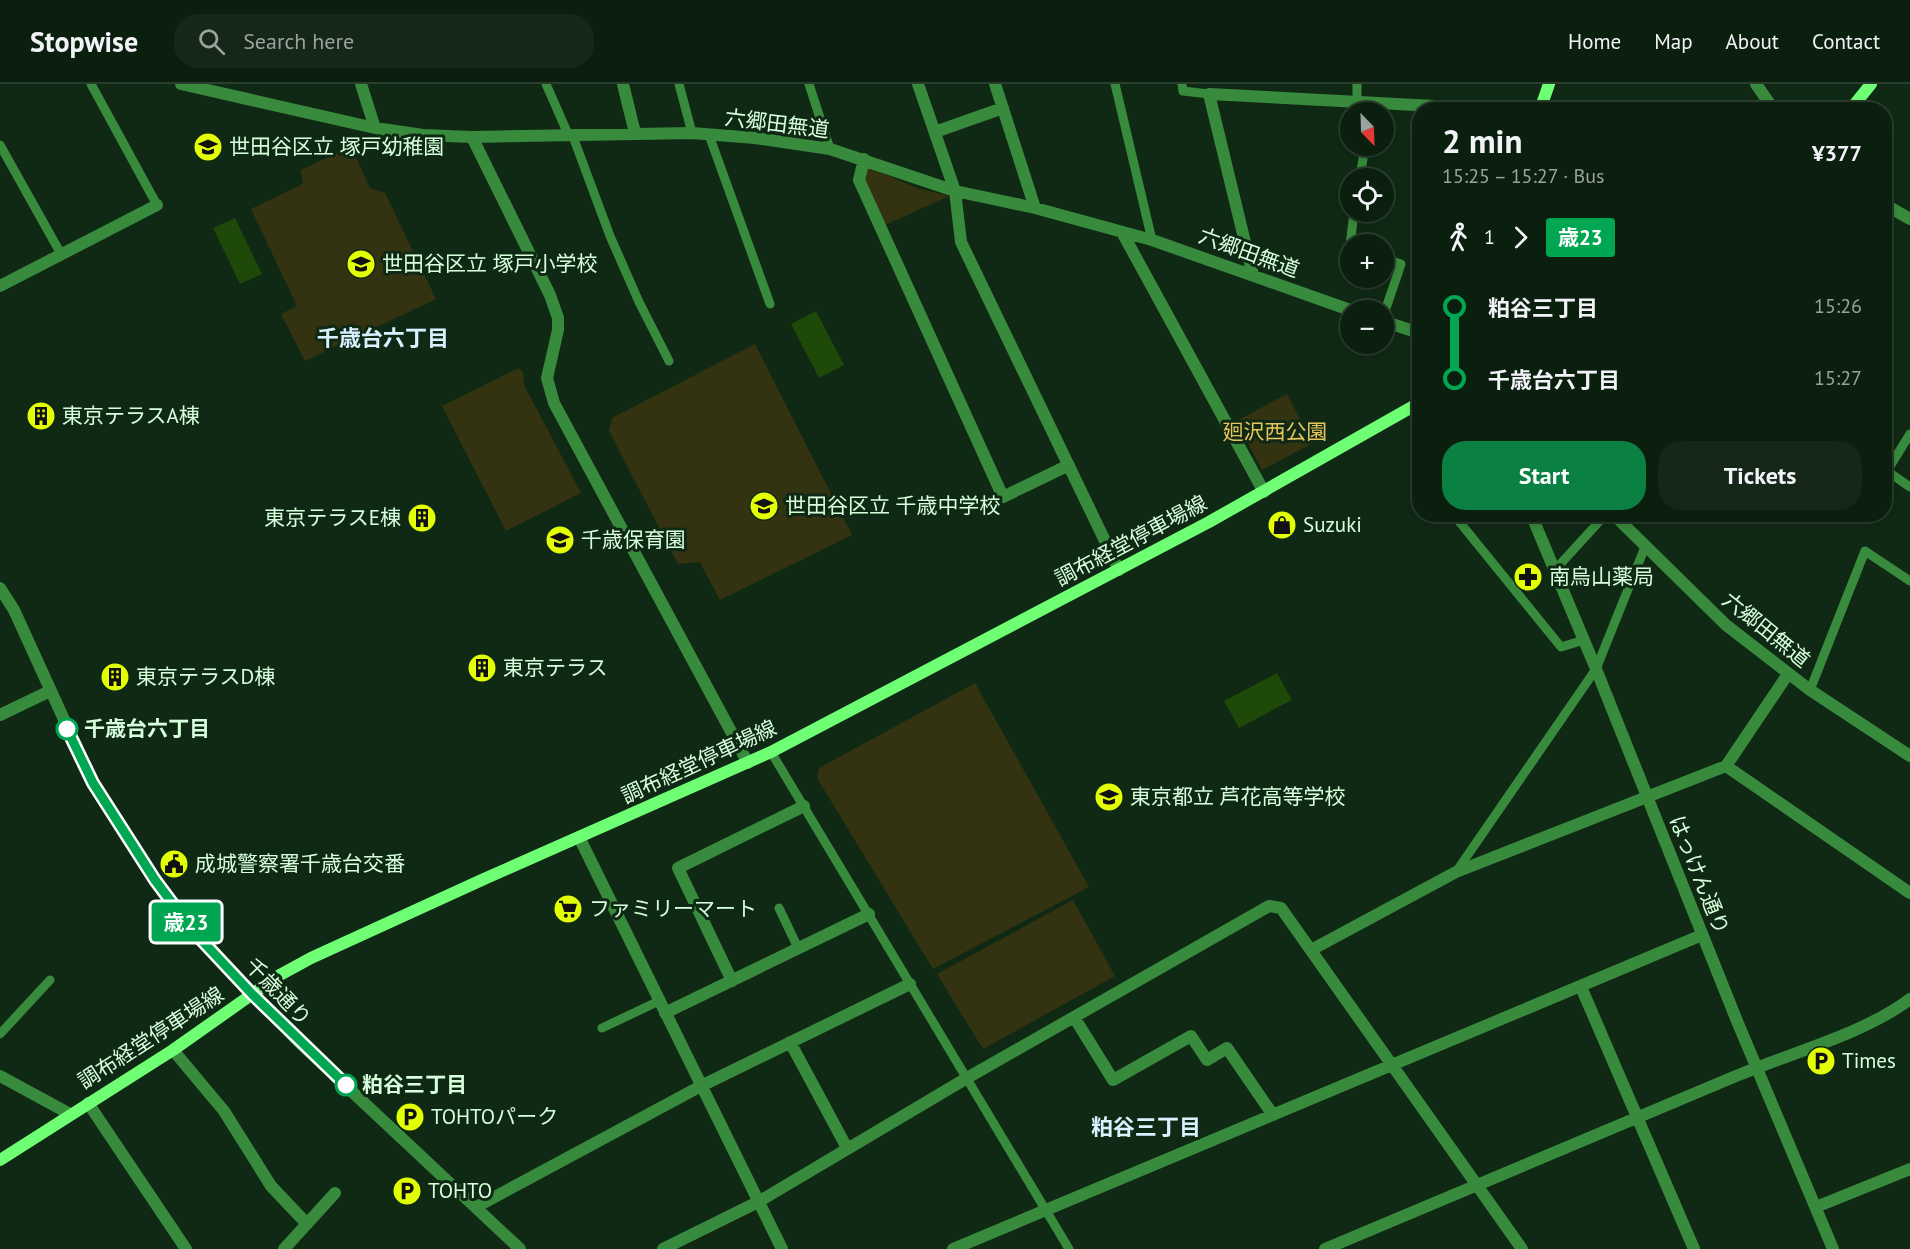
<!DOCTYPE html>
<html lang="en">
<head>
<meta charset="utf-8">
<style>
  :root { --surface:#0b1f0f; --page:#142718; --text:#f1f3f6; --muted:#9aa29e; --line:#2b3d2f; --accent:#0b8043 }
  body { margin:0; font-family:"PT Sans","Noto Sans JP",sans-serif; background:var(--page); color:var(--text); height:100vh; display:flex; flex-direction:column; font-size:22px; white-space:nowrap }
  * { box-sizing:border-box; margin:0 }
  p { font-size:20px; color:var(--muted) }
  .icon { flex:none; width:33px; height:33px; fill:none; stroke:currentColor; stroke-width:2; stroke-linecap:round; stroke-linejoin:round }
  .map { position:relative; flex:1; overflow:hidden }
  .sheet { position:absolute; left:1412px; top:18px; width:480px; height:420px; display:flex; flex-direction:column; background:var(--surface); border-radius:24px; box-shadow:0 3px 9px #0003,0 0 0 2px var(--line) }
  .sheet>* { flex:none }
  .badge { padding:0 12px; border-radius:4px; font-size:21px; line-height:39px }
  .needle { width:39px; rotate:157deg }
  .buttons { position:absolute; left:1340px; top:18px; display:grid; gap:12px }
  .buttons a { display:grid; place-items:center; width:54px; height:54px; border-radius:50%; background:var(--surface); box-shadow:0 3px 9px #0003,0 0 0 2px var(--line); font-size:30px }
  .map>.badge { position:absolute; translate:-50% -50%; box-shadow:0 0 0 3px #fff }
  .legs { display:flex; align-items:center; gap:9px; height:66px; padding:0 30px; font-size:20px }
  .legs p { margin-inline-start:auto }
  .overview { display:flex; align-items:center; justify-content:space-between; height:102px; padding:0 30px }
  h1 { font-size:33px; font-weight:700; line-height:45px }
  .primary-button { display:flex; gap:12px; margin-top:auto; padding:12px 30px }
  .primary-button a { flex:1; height:69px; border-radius:24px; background:var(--accent); color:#fff; font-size:24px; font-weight:700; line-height:69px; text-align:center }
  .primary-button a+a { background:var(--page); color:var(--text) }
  ul { padding:0 30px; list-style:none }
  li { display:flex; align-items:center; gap:21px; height:72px; font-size:22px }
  li i { display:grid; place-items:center; width:9px; height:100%; margin:0 8px; background:currentColor }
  li i::after { content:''; width:15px; height:15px; margin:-8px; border:4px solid; border-radius:50%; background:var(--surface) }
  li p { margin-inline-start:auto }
  li:first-child i { background:linear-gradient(#0000 50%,currentColor 0) }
  li:last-child i { background:linear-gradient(currentColor 50%,#0000 0) }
  header { display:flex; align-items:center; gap:36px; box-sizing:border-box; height:84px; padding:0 30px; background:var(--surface); border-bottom:2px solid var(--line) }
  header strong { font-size:28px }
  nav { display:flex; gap:33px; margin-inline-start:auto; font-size:21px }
  .search { width:420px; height:54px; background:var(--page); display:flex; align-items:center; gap:15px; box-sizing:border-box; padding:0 21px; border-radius:24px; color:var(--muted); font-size:22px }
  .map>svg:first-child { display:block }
</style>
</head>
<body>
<header>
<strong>Stopwise</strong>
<div class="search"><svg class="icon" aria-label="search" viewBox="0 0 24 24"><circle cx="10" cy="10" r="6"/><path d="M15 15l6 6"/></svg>Search here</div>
<nav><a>Home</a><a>Map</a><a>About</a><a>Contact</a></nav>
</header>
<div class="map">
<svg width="1910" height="1165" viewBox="0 0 1910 1165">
  <rect width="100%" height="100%" fill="#0f2914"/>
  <path fill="#343311" d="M339,68L355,71L370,104L385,109L436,215L305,277L281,230L297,222L251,125L303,100L301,86Z
    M868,83L917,104L949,112L885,141L863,96Z
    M755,260L852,451L720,516L700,478L678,480L609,347L612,334Z
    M519,284L523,288L524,301L581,409L506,447L442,322Z
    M1287,310L1313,359L1262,386L1236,337Z
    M975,599L1089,803L933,885L817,694L819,684Z
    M1073,816L1115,892L983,965L937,890Z"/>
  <path fill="#1f4908" d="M235,134L262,190L240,200L213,144Z
    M816,227L844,281L819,294L791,240Z
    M1277,589L1292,616L1239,644L1224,617Z"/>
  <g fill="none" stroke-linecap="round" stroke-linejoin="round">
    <path stroke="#388b3c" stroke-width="9" d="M91,0L157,121
      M546,0L568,50
      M679,0L692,49
      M809,0L830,65
      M1115,0L1152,156
      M1182,0L1183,7L1209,10
      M1357,0V18
      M1370,28L1371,19
      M572,50L610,152L639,218L669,277
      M709,51L770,220
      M0,61L61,170
      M1360,94L1365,62
      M1350,162L1354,128
      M1383,174L1401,180L1383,233
      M1910,350L1887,387L1910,403
      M1453,430L1561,563L1584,556
      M1460,439L1471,430
      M1554,487L1606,430
      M1810,606L1865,467L1910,497
      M771,668L1069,1165
      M1456,788L1596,585L1645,463
      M779,824L798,864
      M602,944L659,917
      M0,950L50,896"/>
    <path stroke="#388b3c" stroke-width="12" d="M181,0L375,44L423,51L472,53L692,49L755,54L830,65L955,107L1035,124L1152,156L1350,226
      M361,0L375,44
      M623,0L635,49
      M918,0L955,107L961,158L1119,486
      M995,0L1035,124
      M1756,0L1774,26
      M935,48L1003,24
      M864,75L859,96L1003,413L1069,381
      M1884,120L1910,135
      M1122,148L1264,408
      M1253,191L1209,10L1434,22L1446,26
      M0,202L157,121
      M1383,237L1419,249
      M1613,430L1726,541L1810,606L1910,672
      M0,631L50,607
      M1726,682L1910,809
      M579,753L782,1165
      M1311,866L1456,788L1726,682L1788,590
      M732,897L678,784L804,722
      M1581,903L1694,1165
      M665,929L869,830
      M1074,933L1113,996L1191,952L1207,976L1227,964L1273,1031
      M790,958L847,1064
      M173,966L224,1027L271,1102L307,1140
      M0,992L70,1030
      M88,1019L186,1165
      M476,1123L701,1002L910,900
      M1816,1123L1910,1085
      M284,1165L335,1109
      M663,1165L758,1118L967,994L1269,822L1281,824L1522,1165
      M953,1165L1702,851
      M1325,1165C1462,1108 1599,1050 1736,992C1790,969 1864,950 1910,915"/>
    <path stroke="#388b3c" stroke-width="12" d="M472,53L550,211L558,234V246L547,294L554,319L748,679
      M1531,430L1596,585L1737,937L1833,1165
      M0,504L14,526L93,699L155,796L193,847L298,957L520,1165"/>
    <path stroke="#6eff74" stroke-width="12" d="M1540,26L1549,0
      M1850,26L1871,0
      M0,1076L173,966L278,892L311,874L484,795L771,668L1209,438L1419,319"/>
  </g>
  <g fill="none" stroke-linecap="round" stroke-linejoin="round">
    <g stroke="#fff" stroke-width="14">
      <path id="line-1" d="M67,645L93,699L155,796L193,847L252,910L346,1001"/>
    </g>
    <use href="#line-1" stroke="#00a651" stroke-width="9"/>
  </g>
  <defs>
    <g id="school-disc" transform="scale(1.5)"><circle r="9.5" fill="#e3ff03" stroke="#0f2914"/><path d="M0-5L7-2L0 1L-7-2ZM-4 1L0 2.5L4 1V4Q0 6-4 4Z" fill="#111"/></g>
    <g id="building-disc" transform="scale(1.5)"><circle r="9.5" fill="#e3ff03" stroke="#0f2914"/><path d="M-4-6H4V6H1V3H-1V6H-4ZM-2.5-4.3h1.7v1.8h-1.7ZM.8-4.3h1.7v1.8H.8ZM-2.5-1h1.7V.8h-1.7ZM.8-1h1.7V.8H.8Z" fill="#111"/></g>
    <g id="shop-disc" transform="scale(1.5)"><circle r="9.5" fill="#e3ff03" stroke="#0f2914"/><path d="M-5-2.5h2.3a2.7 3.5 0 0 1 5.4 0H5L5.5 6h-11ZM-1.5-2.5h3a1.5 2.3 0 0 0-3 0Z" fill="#111"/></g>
    <g id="pharmacy-disc" transform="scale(1.5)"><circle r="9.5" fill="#e3ff03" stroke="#0f2914"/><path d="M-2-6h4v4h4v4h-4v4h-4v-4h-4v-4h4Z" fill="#111"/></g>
    <g id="civic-disc" transform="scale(1.5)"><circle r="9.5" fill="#e3ff03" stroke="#0f2914"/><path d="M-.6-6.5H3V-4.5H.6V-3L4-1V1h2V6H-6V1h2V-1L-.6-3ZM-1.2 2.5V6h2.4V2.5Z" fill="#111"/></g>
    <g id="supermarket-disc" transform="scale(1.5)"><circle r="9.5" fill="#e3ff03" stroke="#0f2914"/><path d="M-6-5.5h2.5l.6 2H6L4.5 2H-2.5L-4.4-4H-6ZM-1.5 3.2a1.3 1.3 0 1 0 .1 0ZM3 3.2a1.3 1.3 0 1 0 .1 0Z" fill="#111"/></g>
    <g id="parking-disc" transform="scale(1.5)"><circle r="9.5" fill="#e3ff03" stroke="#0f2914"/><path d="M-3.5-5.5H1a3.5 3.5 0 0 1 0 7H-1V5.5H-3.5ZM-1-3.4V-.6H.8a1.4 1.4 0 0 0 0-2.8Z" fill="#111"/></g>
  </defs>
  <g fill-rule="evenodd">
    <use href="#school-disc" x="208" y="63"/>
    <use href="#school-disc" x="361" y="180"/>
    <use href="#building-disc" x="41" y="332"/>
    <use href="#school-disc" x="764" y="422"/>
    <use href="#building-disc" x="422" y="434"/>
    <use href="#shop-disc" x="1282" y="441"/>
    <use href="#school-disc" x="560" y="456"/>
    <use href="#pharmacy-disc" x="1528" y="493"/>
    <use href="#building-disc" x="482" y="584"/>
    <use href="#building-disc" x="115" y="593"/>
    <use href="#school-disc" x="1109" y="713"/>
    <use href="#civic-disc" x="174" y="780"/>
    <use href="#supermarket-disc" x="568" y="825"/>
    <use href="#parking-disc" x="1821" y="977"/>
    <use href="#parking-disc" x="410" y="1033"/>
    <use href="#parking-disc" x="407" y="1107"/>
  </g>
  <g fill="#fff" stroke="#00a651" stroke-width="3">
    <circle cx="67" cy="645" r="10"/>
    <circle cx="346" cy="1001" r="10"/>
  </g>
  <g text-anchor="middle" stroke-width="6" stroke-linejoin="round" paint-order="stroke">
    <g font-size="21" fill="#d7ffdc" stroke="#0f2914">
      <text transform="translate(777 40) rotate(7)" y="7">六郷田無道</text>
      <text transform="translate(1249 169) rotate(20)" y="7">六郷田無道</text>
      <text transform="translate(1131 457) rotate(-28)" y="7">調布経堂停車場線</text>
      <text transform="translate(1766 546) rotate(39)" y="7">六郷田無道</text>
      <text transform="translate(699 678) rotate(-25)" y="7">調布経堂停車場線</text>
      <text transform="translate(1699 791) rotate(68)" y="7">はっけん通り</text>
      <text transform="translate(278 908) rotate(46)" y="7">千歳通り</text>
      <text transform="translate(151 954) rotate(-33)" y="7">調布経堂停車場線</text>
    </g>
    <g font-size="21" fill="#d7ffdc" stroke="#0f2914" text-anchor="start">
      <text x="229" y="70">世田谷区立 塚戸幼稚園</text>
      <text x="382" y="187">世田谷区立 塚戸小学校</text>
      <text x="62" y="339">東京テラスA棟</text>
      <text x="785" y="429">世田谷区立 千歳中学校</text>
      <text x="401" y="441" text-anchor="end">東京テラスE棟</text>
      <text x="1303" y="448">Suzuki</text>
      <text x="581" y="463">千歳保育園</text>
      <text x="1549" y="500">南烏山薬局</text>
      <text x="503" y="591">東京テラス</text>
      <text x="136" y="600">東京テラスD棟</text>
      <text x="1130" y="720">東京都立 芦花高等学校</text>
      <text x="195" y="787">成城警察署千歳台交番</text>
      <text x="589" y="832">ファミリーマート</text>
      <text x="1842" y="984">Times</text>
      <text x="431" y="1040">TOHTOパーク</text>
      <text x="428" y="1114">TOHTO</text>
    </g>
    <g font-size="21" fill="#e6c55c" stroke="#0f2914">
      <text x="1275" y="355">廻沢西公園</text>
    </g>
    <g font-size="21" font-weight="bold" fill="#d7ffdc" stroke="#0f2914" text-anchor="start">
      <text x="84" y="652">千歳台六丁目</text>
      <text x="362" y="1008">粕谷三丁目</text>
    </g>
    <g font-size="22" font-weight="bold" fill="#d9f1ff" stroke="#0f2914">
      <text x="383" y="262">千歳台六丁目</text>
      <text x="1146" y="1051">粕谷三丁目</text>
    </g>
  </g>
</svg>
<div class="buttons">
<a><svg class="needle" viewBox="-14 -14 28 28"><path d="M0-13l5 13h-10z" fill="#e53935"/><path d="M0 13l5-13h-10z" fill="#9aa29e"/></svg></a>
<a><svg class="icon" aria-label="locate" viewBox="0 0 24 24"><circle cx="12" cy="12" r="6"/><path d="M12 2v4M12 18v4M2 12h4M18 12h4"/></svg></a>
<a>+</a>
<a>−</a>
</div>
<b class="badge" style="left:186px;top:838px;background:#00a651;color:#fff">歳23</b>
<section class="sheet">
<div class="overview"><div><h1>2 min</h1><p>15:25 – 15:27 · Bus</p></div><b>¥377</b></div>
<div class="legs"><svg class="icon" aria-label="walk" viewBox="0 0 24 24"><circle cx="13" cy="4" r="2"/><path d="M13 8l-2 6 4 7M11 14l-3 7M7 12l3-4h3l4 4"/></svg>1<svg class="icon" aria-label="forward" viewBox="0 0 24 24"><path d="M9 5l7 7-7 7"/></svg><b class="badge" style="background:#00a651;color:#fff">歳23</b></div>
<ul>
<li><i style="color:#00a651"></i><b>粕谷三丁目</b><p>15:26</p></li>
<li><i style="color:#00a651"></i><b>千歳台六丁目</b><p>15:27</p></li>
</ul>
<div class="primary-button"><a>Start</a><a>Tickets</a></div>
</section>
</div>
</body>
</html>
